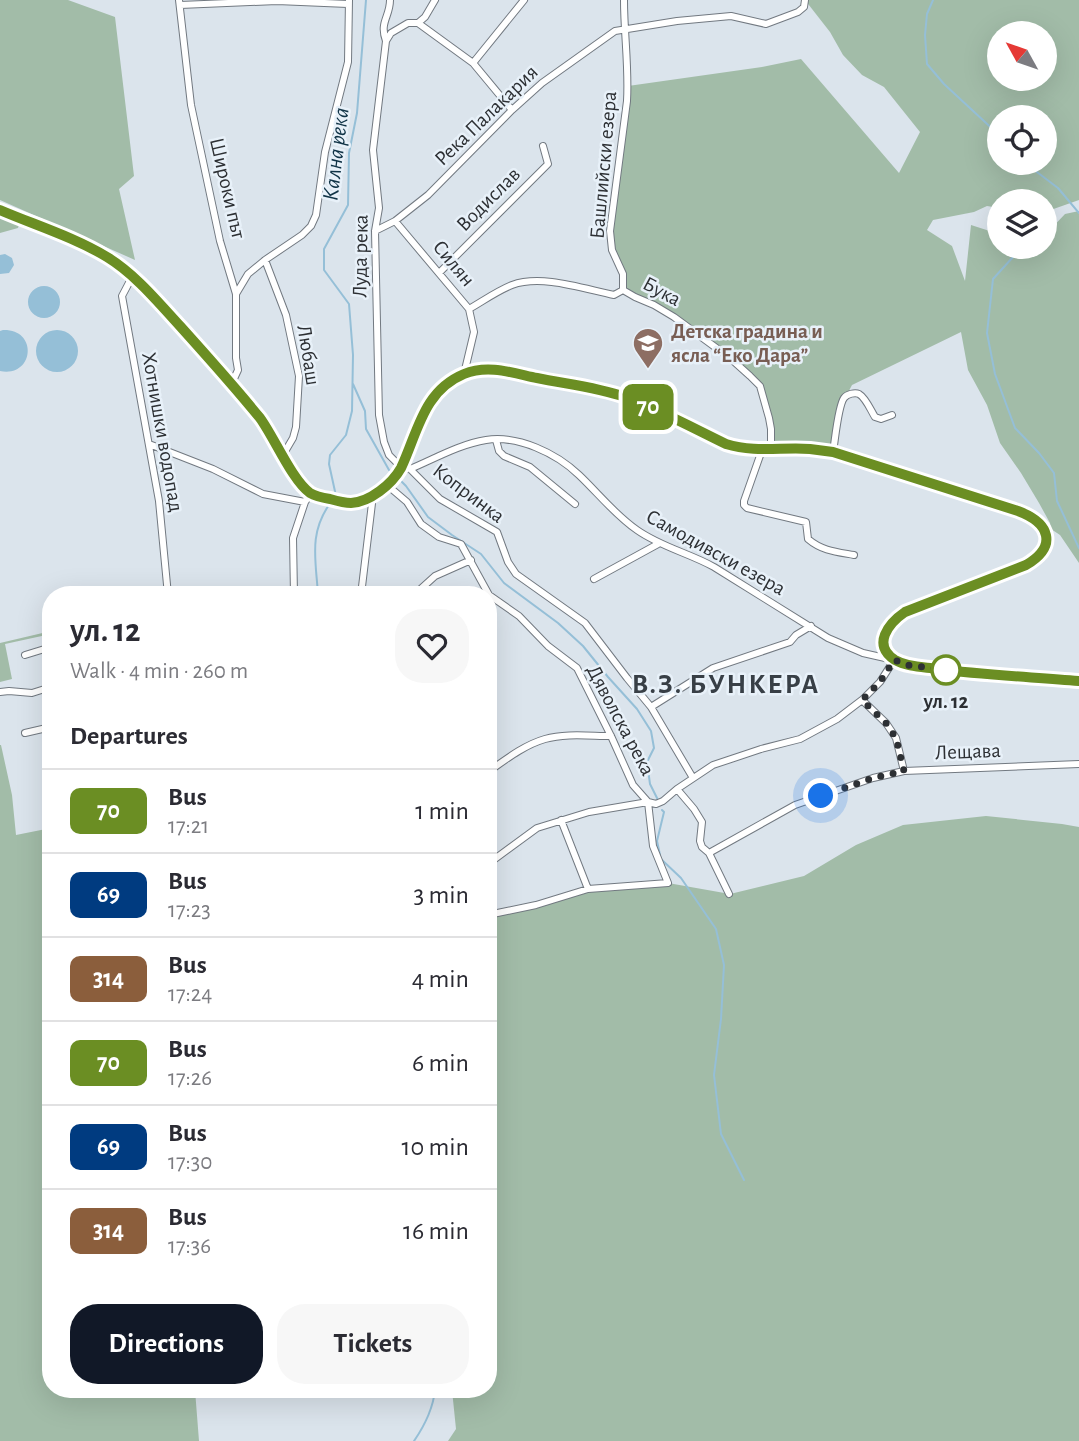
<!DOCTYPE html>
<html lang="en">
<head>
<meta charset="utf-8">
<style>
  :root { --surface:#fff; --page:#f7f7f7; --text:#2b2b33; --muted:#7c7c81; --line:#e1e1e2; --accent:#111827 }
  body { margin:0; font-family:"Alegreya Sans",sans-serif; background:var(--page); color:var(--text); height:100vh; display:flex; flex-direction:column; font-size:26px; white-space:nowrap }
  * { box-sizing:border-box; margin:0 }
  p { font-size:23px; color:var(--muted) }
  .icon { flex:none; width:38px; height:38px; fill:none; stroke:currentColor; stroke-width:2; stroke-linecap:round; stroke-linejoin:round }
  .map { position:relative; flex:1; overflow:hidden }
  .sheet { position:absolute; left:42px; top:586px; width:455px; height:812px; display:flex; flex-direction:column; background:var(--surface); border-radius:28px; box-shadow:0 7px 28px #0002 }
  .sheet>* { flex:none }
  .badge { padding:0 14px; border-radius:10px; font-size:24px; line-height:46px }
  .needle { width:46px; rotate:310deg }
  .tools { position:absolute; left:987px; top:21px; display:grid; gap:14px }
  .tools a { display:grid; place-items:center; width:70px; height:70px; border-radius:50%; background:var(--surface); box-shadow:0 7px 28px #0002; font-size:35px }
  .you { position:absolute; width:35px; height:35px; margin:-18px; border:5px solid #fff; border-radius:50%; background:#1a73e8; box-shadow:0 0 0 10px #1a73e833 }
  .map>.badge { position:absolute; translate:-50% -50%; box-shadow:0 0 0 4px #fff }
  h2 { padding:0 28px; font-size:26px; line-height:63px }
  .round { display:grid; place-items:center; flex:none; width:74px; height:74px; border-radius:28px; background:var(--page) }
  .headline { display:flex; align-items:center; justify-content:space-between; height:119px; padding:0 28px }
  h1 { font-size:33px; font-weight:600; line-height:52px }
  .cta { display:flex; gap:14px; margin-top:auto; padding:14px 28px }
  .cta a { flex:1; height:80px; border-radius:28px; background:var(--accent); color:#fff; font-size:28px; font-weight:600; line-height:80px; text-align:center }
  .cta a+a { background:var(--page); color:var(--text) }
  ul { padding:0; list-style:none }
  li { display:flex; align-items:center; gap:21px; height:84px; padding:0 28px; border-top:2px solid var(--line) }
  li div { flex:1 }
  li b { display:block; font-size:26px }
  li em { font-style:normal }
  li .badge { min-width:77px; font-weight:700; text-align:center }
  .map>svg:first-child { display:block }
</style>
</head>
<body>
<div class="map">
<svg width="1079" height="1441" viewBox="0 0 1079 1441">
  <rect width="100%" height="100%" fill="#dbe4ec"/>
  <path fill="#a2bca8" fill-rule="evenodd" d="M0,0H68L115,17L134,176L119,189L135,260L0,200Z
    M805,0H1079V200L1045,212V201H999V208L987,206L974,212L933,220L927,230L952,246L965,281L971,225L999,234V247H1045V235L1065,214L1079,211V563L1060,535L1051,529L1050,523L1039,503L1021,473L1000,443L987,405L968,370L961,332L852,385L841,406L833,452L771,450V429L760,386L689,327L623,290L622,274L612,250L610,231L628,86L762,67L801,59L899,173L920,132L884,87L862,75L843,55L830,32ZM999,33H1045V79H999ZM999,117H1045V163H999Z
    M0,217L19,225L18,228L0,233Z
    M51,631V634L5,644L12,679L0,682V643Z
    M0,745H1L12,795L16,835L51,828V1390H195L199,1441H0Z
    M986,816L1062,824L1079,827V1441H448L456,1429L452,1390H488V915L588,889L668,883L730,894L804,876L856,845L903,825Z"/>
  <path fill="#95bfd7" d="M5,254L12,258L14,265L9,273L0,274V255Z
    M28 302a16 16 0 1 1 32 0a16 16 0 1 1-32 0Z
    M36 351a21 21 0 1 1 42 0a21 21 0 1 1-42 0Z
    M3,330C39,329 34,378 0,371V331Z"/>
  <g fill="none" stroke-linecap="round" stroke-linejoin="round">
    <path stroke="#95bfd7" stroke-width="2" d="M933,0L927,14L925,35L927,64L944,84L999,135
      M1025,163L1058,188L1079,213
      M1013,257L993,279L987,333L995,374L1015,428L1039,453L1054,473L1057,501L1079,548
      M353,384L365,411L366,429L389,470L393,473
      M397,477L406,486L428,517L452,535L481,554L504,583L558,623L583,646L608,677L637,709L651,731L654,748L647,762L650,784L658,800
      M334,498L336,496L329,464L330,455L346,435L352,411L353,355L349,304L324,270V249L348,205L349,153L357,113L366,0
      M318,595C316,560 308,533 331,502
      M660,855L657,841L664,812L662,810
      M662,860L681,878L716,929L724,965L721,1019L714,1075L721,1134L744,1180
      M414,1441C425,1425 433,1409 435,1390"/>
    <g stroke="#727981" stroke-width="8">
      <path id="minor" d="M179,0L191,105L220,241L236,294V358L238,370L232,383
        M390,0C390,17 379,22 386,41L373,150L379,208L375,231L379,415L384,442L389,455L401,467L410,469L440,499L497,532L508,562L516,574L585,623L627,678L651,707L693,778
        M180,5L277,1L348,4
        M418,23L473,63L512,110
        M386,41L391,33L408,23H418L425,17L435,0
        M473,63L524,0
        M395,221L469,309L474,332L464,374
        M375,231L395,221L428,195L512,110L542,83L615,31L677,21L731,16L766,24L798,12L804,7L805,0
        M265,260L286,315L299,376L296,427L293,438L283,455
        M439,273L548,164L543,146
        M132,277L122,296L159,501L168,595
        M623,290V274L612,250L610,231L627,101C629,67 624,34 624,0
        M623,290L635,297L654,305L674,317L730,358L750,376L760,386L769,418L771,429V450
        M236,294L248,274L265,260L302,235L311,226L316,215L325,152L348,62L349,0
        M469,309C483,301 497,291 512,285C542,274 584,289 614,295L623,290
        M496,440L499,451L504,456L530,467L575,504
        M149,444L213,469L263,494L305,502L311,493
        M762,450L744,501V505L747,508L806,522L808,539C822,551 837,552 854,555
        M833,452C835,441 838,406 844,398C847,394 855,392 859,394C866,398 871,411 875,417L881,419L892,415
        M410,469C434,459 460,444 486,440C518,435 556,453 579,475C598,493 615,515 637,530C661,547 689,553 714,567L828,638L863,653L894,660L880,682L862,700L837,719L800,739L761,749L713,765L677,789L663,801L656,804L648,802L589,812L537,828L488,864
        M387,485L407,502L421,524L439,537L461,544L489,595L519,616L548,646L577,668L611,736L633,785L648,802L653,846L668,883L588,889L536,905L488,915
        M594,579L658,544
        M294,595L293,538L305,502
        M361,595L373,495
        M414,595L435,576L471,560
        M25,655L51,647
        M0,692L9,691L32,693L51,687
        M862,700L886,723L896,738L904,771
        M651,707L713,668L790,642L796,635L811,626
        M25,733L51,727
        M488,772C505,760 524,745 545,739C565,733 590,736 611,736
        M677,789L694,809L702,822L700,841L702,847L709,853L729,894
        M561,820L588,889
        M709,853L795,805L873,778L904,771L1079,764"/>
    </g>
    <g stroke="#727981" stroke-width="10">
      <path id="tertiary" d="M0,210C35,225 74,237 107,257C134,273 155,299 176,322C205,353 233,385 260,418C274,437 292,480 310,493C315,496 324,498 330,499C336,501 344,503 351,503C370,502 392,485 401,468C418,432 423,391 464,374C488,364 513,373 537,378C566,384 597,387 625,397C660,410 693,428 726,444C755,453 781,447 810,449C818,450 825,451 833,452L1018,511C1050,523 1057,546 1025,565L905,612C890,623 871,645 895,660C907,667 924,667 937,669C984,675 1032,677 1079,681"/>
    </g>
    <use href="#minor" stroke="#fff" stroke-width="6"/>
    <use href="#tertiary" stroke="#fff" stroke-width="8"/>
  </g>
  <g fill="none" stroke-linecap="round" stroke-linejoin="round">
    <g stroke="#fff" stroke-width="16">
      <path id="line" d="M0,210C35,225 74,237 107,257C135,274 158,302 180,326C207,356 234,386 260,418C274,437 292,480 310,493C315,496 324,498 330,499C337,501 344,503 351,503C370,502 392,484 401,468C418,432 423,391 464,374C488,364 513,373 537,378C566,384 597,387 625,397C660,410 693,428 726,444C755,453 781,447 810,449C818,450 825,451 833,452L1018,511C1050,523 1058,546 1026,565L905,612C889,623 871,645 895,660C907,667 924,667 937,669C984,675 1032,677 1079,681"/>
    </g>
    <use href="#line" stroke="#6b8e23" stroke-width="10"/>
    <path stroke="#2d3034" stroke-width="7" stroke-dasharray="0 12.6" d="M821,796L873,778L904,771L896,738L886,723L862,700L880,682L894,660L908,665L946,670"/>
  </g>
  <defs>
    <g id="school-pin" transform="scale(1.575)"><path d="M0 17L-7.5 6A9.5 9.5 0 1 1 7.5 6Z" fill="#8d6e63" stroke="#e8f1f9"/><path d="M0-5L7-2L0 1L-7-2ZM-4 1L0 2.5L4 1V4Q0 6-4 4Z" fill="#fff"/></g>
  </defs>
  <g fill-rule="evenodd">
    <use href="#school-pin" x="648" y="343"/>
  </g>
  <circle fill="#fff" stroke="#6b8e23" stroke-width="3.5" cx="946" cy="670" r="14"/>
  <g text-anchor="middle" stroke-width="5" stroke-linejoin="round" paint-order="stroke">
    <g font-size="21" fill="#2d3034" stroke="#e8f1f9">
      <text transform="translate(486 115) rotate(-44)" y="7">Река Палакария</text>
      <text transform="translate(603 165) rotate(-85)" y="7">Башлийски езера</text>
      <text transform="translate(228 188) rotate(77)" y="7">Широки път</text>
      <text transform="translate(488 199) rotate(-45)" y="7">Водислав</text>
      <text transform="translate(360 256) rotate(-89)" y="7">Луда река</text>
      <text transform="translate(454 263) rotate(50)" y="7">Силян</text>
      <text transform="translate(662 291) rotate(28)" y="7">Бука</text>
      <text transform="translate(309 355) rotate(81)" y="7">Любаш</text>
      <text transform="translate(163 432) rotate(80)" y="7">Хотнишки водопад</text>
      <text transform="translate(469 493) rotate(37)" y="7">Копринка</text>
      <text transform="translate(716 552) rotate(29)" y="7">Самодивски езера</text>
      <text transform="translate(621 720) rotate(62)" y="7">Дяволска река</text>
      <text transform="translate(968 751) rotate(-2)" y="7">Лещава</text>
    </g>
    <g font-size="21" font-weight="bold" fill="#785e54" stroke="#e8f1f9" text-anchor="start">
      <text x="671" y="338">Детска градина и<tspan x="671" dy="24">ясла “Еко Дара”</tspan></text>
    </g>
    <g font-size="21" font-weight="bold" fill="#2d3034" stroke="#e8f1f9">
      <text x="946" y="708">ул. 12</text>
    </g>
    <g font-size="23" font-style="italic" fill="#103346" stroke="#e8f1f9">
      <text transform="translate(335 154) rotate(-83)" y="8">Кална река</text>
    </g>
    <g font-size="28" font-weight="bold" letter-spacing="2" fill="#383f46" stroke="#e8f1f9">
      <text x="726" y="693">В.З. БУНКЕРА</text>
    </g>
  </g>
</svg>
<div class="tools">
<a><svg class="needle" viewBox="-14 -14 28 28"><path d="M0-13l5 13h-10z" fill="#e53935"/><path d="M0 13l5-13h-10z" fill="#7c7c81"/></svg></a>
<a><svg class="icon" aria-label="locate" viewBox="0 0 24 24"><circle cx="12" cy="12" r="6"/><path d="M12 2v4M12 18v4M2 12h4M18 12h4"/></svg></a>
<a><svg class="icon" aria-label="layers" viewBox="0 0 24 24"><path d="M12 4l9 5-9 5-9-5zM3 14l9 5 9-5"/></svg></a>
</div>
<div class="you" style="left:821px;top:796px"></div>
<b class="badge" style="left:648px;top:407px;background:#6b8e23;color:#fff">70</b>
<section class="sheet">
<div class="headline"><div><h1>ул. 12</h1><p>Walk · 4 min · 260 m</p></div><a class="round"><svg class="icon" aria-label="heart" viewBox="0 0 24 24"><path d="M12 20l-8-8c-3-5 5-10 8-4 3-6 11-1 8 4z"/></svg></a></div>
<h2>Departures</h2>
<ul>
<li><span class="badge" style="background:#6b8e23;color:#fff">70</span><div><b>Bus</b><p>17:21</p></div><em>1 min</em></li>
<li><span class="badge" style="background:#003b80;color:#fff">69</span><div><b>Bus</b><p>17:23</p></div><em>3 min</em></li>
<li><span class="badge" style="background:#8b5e3c;color:#fff">314</span><div><b>Bus</b><p>17:24</p></div><em>4 min</em></li>
<li><span class="badge" style="background:#6b8e23;color:#fff">70</span><div><b>Bus</b><p>17:26</p></div><em>6 min</em></li>
<li><span class="badge" style="background:#003b80;color:#fff">69</span><div><b>Bus</b><p>17:30</p></div><em>10 min</em></li>
<li><span class="badge" style="background:#8b5e3c;color:#fff">314</span><div><b>Bus</b><p>17:36</p></div><em>16 min</em></li>
</ul>
<div class="cta"><a>Directions</a><a>Tickets</a></div>
</section>
</div>
</body>
</html>
